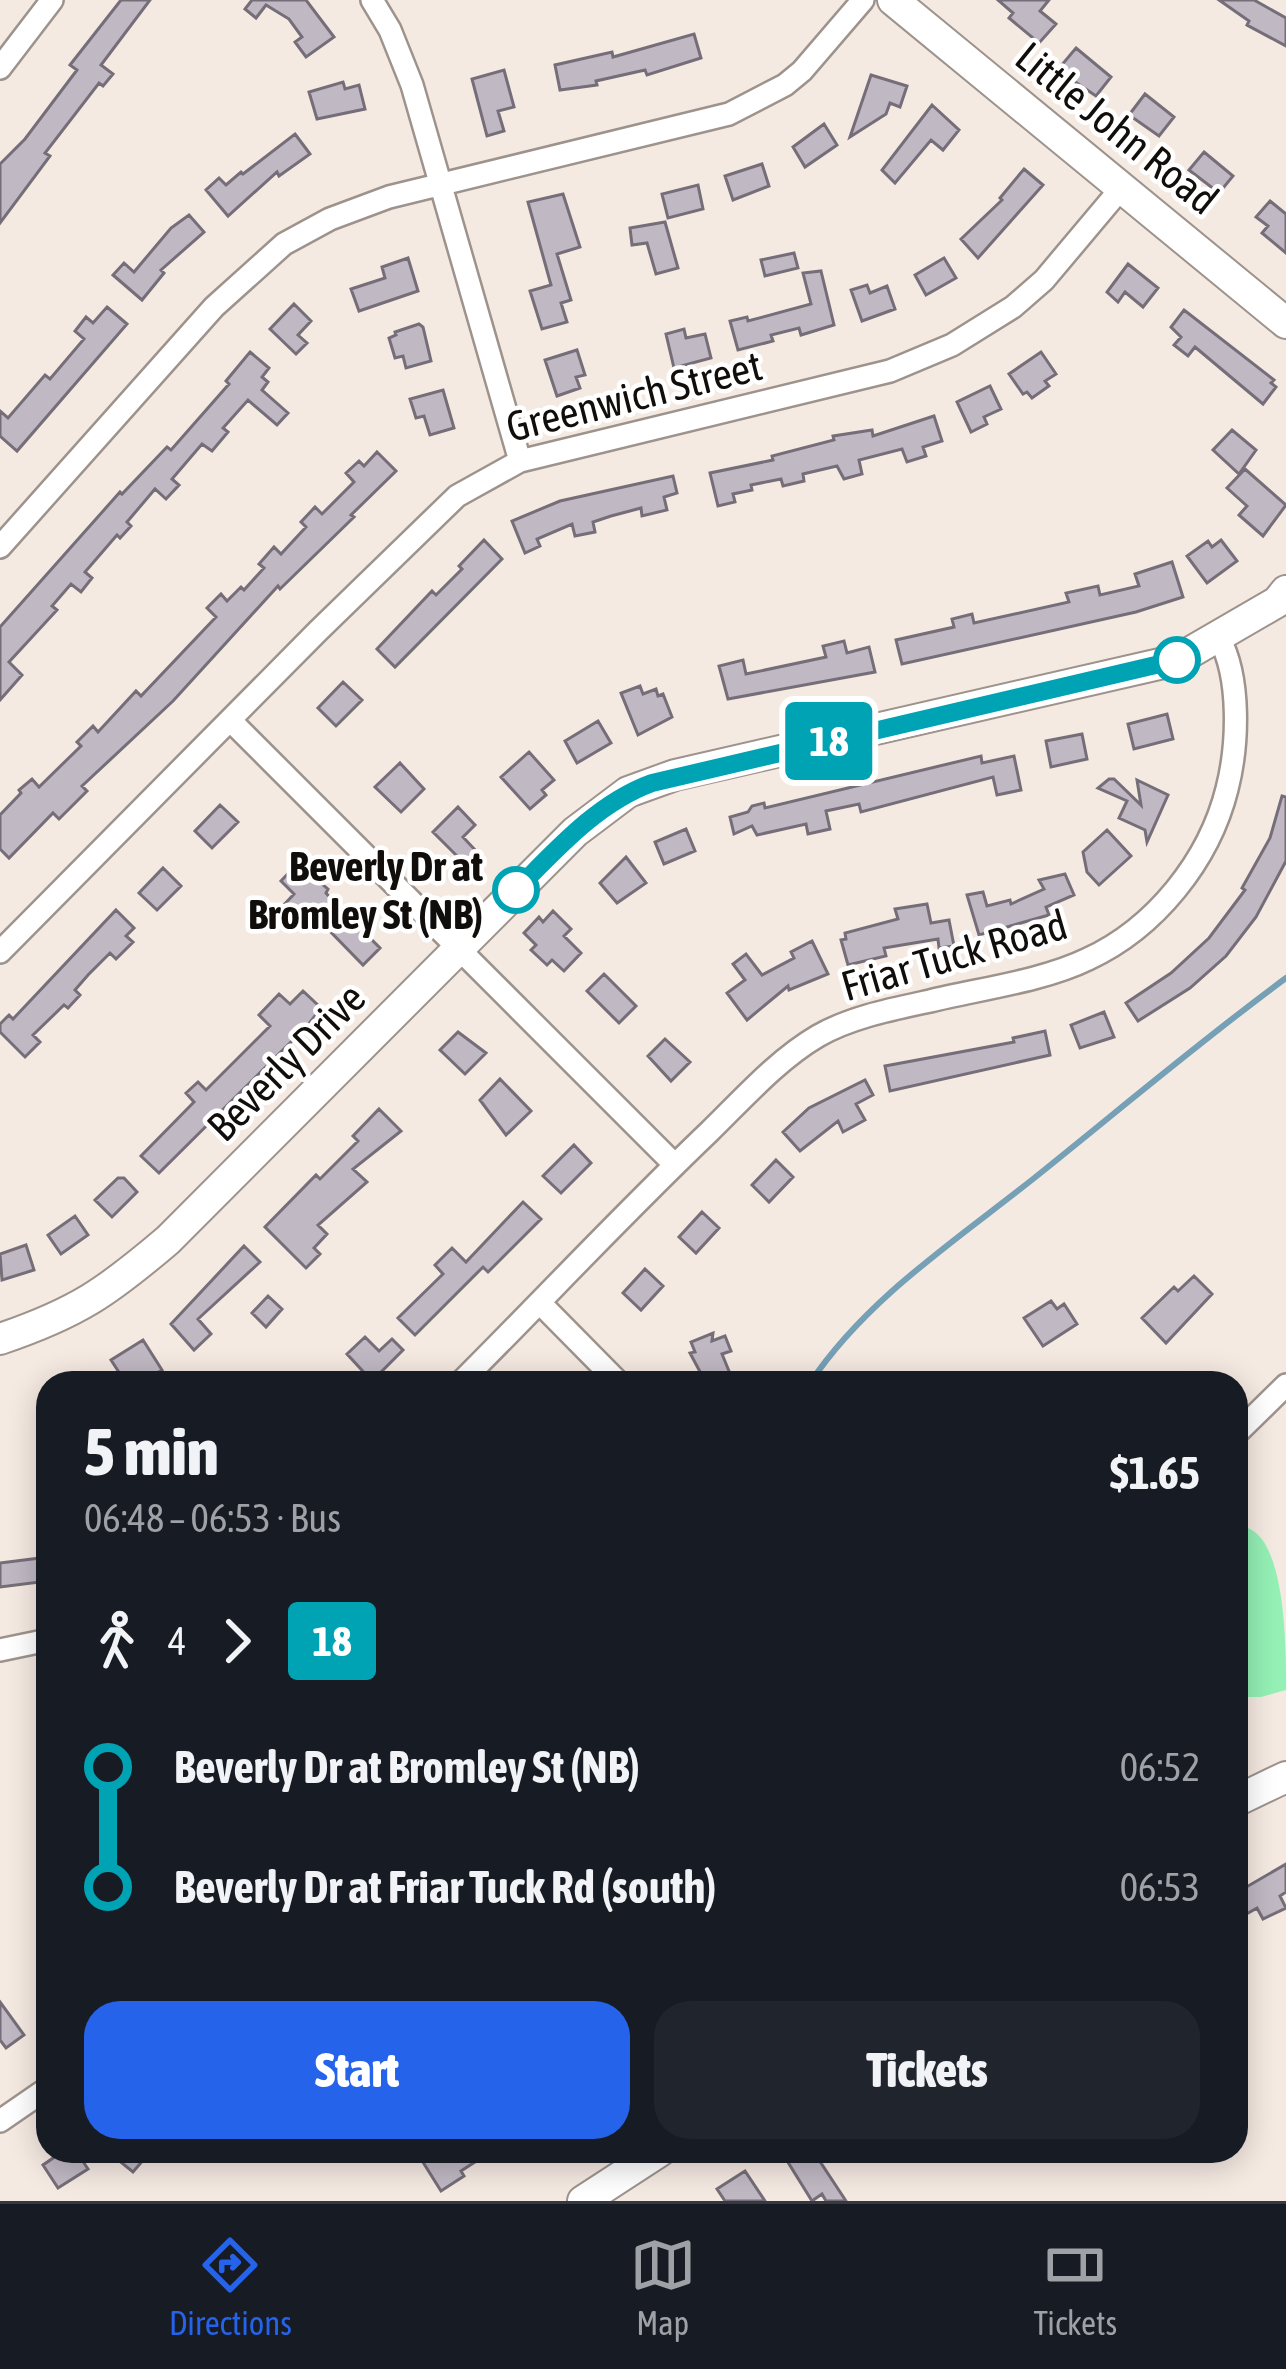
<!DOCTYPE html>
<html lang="en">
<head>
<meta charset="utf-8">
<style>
  :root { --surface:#171b24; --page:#20242c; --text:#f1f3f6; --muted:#9ea1a6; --line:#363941; --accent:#2563eb }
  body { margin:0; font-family:"Asap Condensed",sans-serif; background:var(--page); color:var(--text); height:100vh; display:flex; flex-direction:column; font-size:45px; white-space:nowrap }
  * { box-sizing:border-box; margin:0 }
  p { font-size:39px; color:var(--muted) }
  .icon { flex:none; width:66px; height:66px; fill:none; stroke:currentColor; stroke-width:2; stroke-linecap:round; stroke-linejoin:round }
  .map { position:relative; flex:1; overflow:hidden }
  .drawer { position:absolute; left:36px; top:1371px; width:1212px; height:792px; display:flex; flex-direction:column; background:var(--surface); border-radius:36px; box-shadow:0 6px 30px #0003 }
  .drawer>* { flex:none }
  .badge { padding:0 24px; border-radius:9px; font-size:42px; line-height:78px }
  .map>.badge { position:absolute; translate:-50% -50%; box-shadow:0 0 0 6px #fff }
  .legs { display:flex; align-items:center; gap:18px; height:132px; padding:0 48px; font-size:39px }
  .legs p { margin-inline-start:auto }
  .summary { display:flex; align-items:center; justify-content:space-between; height:204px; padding:0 48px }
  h1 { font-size:66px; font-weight:800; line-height:90px }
  .cta { display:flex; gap:24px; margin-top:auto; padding:24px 48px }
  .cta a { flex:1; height:138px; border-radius:36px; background:var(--accent); color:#fff; font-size:48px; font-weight:800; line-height:138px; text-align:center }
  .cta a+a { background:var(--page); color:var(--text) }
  ul { padding:0 48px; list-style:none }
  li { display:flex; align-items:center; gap:42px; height:120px; font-size:45px }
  li i { display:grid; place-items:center; width:18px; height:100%; margin:0 15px; background:currentColor }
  li i::after { content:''; width:30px; height:30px; margin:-15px; border:9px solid; border-radius:50%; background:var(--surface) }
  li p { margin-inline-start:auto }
  li:first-child i { background:linear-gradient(#0000 50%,currentColor 0) }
  li:last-child i { background:linear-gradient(currentColor 50%,#0000 0) }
  .menu { display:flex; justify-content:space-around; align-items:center; height:168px; border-top:3px solid var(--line); background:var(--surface); font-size:33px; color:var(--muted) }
  .menu a { display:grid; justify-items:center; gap:6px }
  .menu .selected { color:var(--accent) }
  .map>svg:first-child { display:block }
</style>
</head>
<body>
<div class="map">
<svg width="1286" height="2201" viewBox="0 0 1286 2201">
  <rect width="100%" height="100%" fill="#f5eae2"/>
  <path fill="#94f0b5" d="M1248,1528C1286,1543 1286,1648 1286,1690L1261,1697H1236V1534Z"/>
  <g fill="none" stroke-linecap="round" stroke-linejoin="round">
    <path stroke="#75a0b5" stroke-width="6" d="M810,1383C866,1299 955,1241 1033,1179C1118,1111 1199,1042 1286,978"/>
  </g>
  <path fill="#c0b9c4" stroke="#756e78" stroke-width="3" d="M121,0H150L101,65L113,74L103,86L99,83L45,153L50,156L0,223V164L25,139L77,70L70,65Z
    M252,0H306L334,37L306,57L295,42L302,37L289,19L266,5L256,18L245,9Z
    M998,0H1049L1040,11L1056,24L1039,43L1009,18L1013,13Z
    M1219,0H1254L1286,18V46L1247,25L1249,21Z
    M694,34L701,58L647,75L645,70L596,81L597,85L560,90L555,65L612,52L613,57Z
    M1076,48L1111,77L1096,96L1065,75L1067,73L1060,67Z
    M504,70L514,107L498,111L504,131L487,136L472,79Z
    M871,75L907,86L900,107L890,103L886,114L850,137Z
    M343,82L345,89L359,85L365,109L317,119L309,92Z
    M1145,94L1174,117L1159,136L1129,115Z
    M932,105L959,130L943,150L931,140L895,183L882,170Z
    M824,124L837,145L805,167L793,147Z
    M295,134L310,154L279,176L277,172L228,216L206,190L219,178L226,185L241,172L243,174Z
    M1204,152L1233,176L1219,193L1189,170Z
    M762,164L769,186L733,200L725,176Z
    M1024,169L1043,185L978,258L961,239L1002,200L1000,198Z
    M698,185L703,209L668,218L662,194Z
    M563,194L580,247L557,254L571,300L561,303L567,322L542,329L530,291L551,285L528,202Z
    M1270,201L1286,214V253L1262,233L1268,226L1256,217Z
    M189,215L204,232L161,270L164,273L142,300L113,275L124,263L134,272L171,228Z
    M665,222L678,268L656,274L647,243L632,245L630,228Z
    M794,253L798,268L765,276L761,260Z
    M408,258L418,291L359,311L351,289L385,278L382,267Z
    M944,258L956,278L926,295L915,275Z
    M1128,264L1158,288L1143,307L1125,292L1118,302L1107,292Z
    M821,271L834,325L801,335L799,328L771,335L773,341L738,350L730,321L747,317L748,321L811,304L803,273Z
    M867,285L870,293L887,286L895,309L862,321L851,290Z
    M294,304L311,321L298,335L307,343L296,354L270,329Z
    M107,307L127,324L17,451L0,436V411L8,418L45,375L50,379L84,339L75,331L86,317L93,323Z
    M1184,310L1274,380L1271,383L1276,387L1263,404L1195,347L1188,356L1174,345L1181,337L1171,327Z
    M419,324L423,327L431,361L406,368L403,356L395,358L389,338L396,335L395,332Z
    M684,329L686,338L705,334L711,358L674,368L666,334Z
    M577,350L585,375L576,377L580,388L557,396L545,360Z
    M250,352L269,368L262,377L268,382L262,390L288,413L277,425L248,400L223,428L228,432L212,451L202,444L172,479L179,485L166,499L155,489L127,522L131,526L120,538L117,535L85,572L92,578L81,592L71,584L52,606L57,610L9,662L22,675L0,700V627L120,492L122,494L167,447L171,450L229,384L226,381Z
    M1041,352L1056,374L1045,381L1049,386L1032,398L1027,392L1023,394L1009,374Z
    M990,386L1001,409L984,417L987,424L971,432L957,402Z
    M443,390L454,428L430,435L424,416L416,418L410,399Z
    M934,416L942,441L923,447L926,456L907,462L902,449L859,460L862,474L844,479L837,466L803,474L804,481L783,486L781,479L751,485L752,490L733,494L735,502L718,506L710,473L773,460L772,456L834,440L833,436L872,430L873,436Z
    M1232,430L1256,450L1239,474L1213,450Z
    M377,452L396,471L351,515L354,517L280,589L278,586L173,701L82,786L87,791L59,819L53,813L9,858L0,849V815L21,793L19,790L32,779L39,787L81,746L77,742L93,726L98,732L136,691L141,696L216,617L207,608L221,594L227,601L241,587L244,590L264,568L259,564L274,547L281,554L306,527L301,522L315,507L322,514L354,482L346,473L359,461L364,466Z
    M1245,469L1286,505L1263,536L1239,515L1247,506L1227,488Z
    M673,476L677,493L664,497L667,510L642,516L641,508L611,516L593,522L595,532L575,536L572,524L537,539L540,546L525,553L512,521L560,501Z
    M484,540L502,559L395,667L377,649L432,591L436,595L462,569L459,566Z
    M1221,540L1237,561L1207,583L1187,556L1208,541L1212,547Z
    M1172,562L1183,597L1136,612L902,664L896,640L954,627L952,619L972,614L974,623L1069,602L1066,593L1098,586L1100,595L1139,586L1135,574Z
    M844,641L847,653L869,647L875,672L728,699L719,666L743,660L746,674L826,657L823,646Z
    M343,682L362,700L336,726L318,708Z
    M640,686L643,694L656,689L658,696L663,694L672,717L638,735L621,693Z
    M1167,714L1173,739L1134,749L1128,724Z
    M598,721L611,743L577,763L565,741Z
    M1082,734L1087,759L1051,767L1046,741Z
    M529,752L554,780L542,790L546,795L530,809L501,777Z
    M981,756L982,763L1014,756L1021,790L997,795L993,777L861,812L859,804L826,811L830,829L808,834L806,824L757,835L752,826L734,834L730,817L748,812L752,806L764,803L765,808Z
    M400,763L424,789L401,812L375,787Z
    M1109,779H1114L1141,805L1137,780L1168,795L1147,842L1145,830L1119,818L1127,801L1098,788Z
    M1282,796L1286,797V861L1256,917L1226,956L1190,988L1138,1021L1126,1003L1171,973L1209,938L1245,890L1242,888L1270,838Z
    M220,805L238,822L212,848L195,831Z
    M458,807L475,825L463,837L476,851L464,863L433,832Z
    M686,829L695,851L664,864L655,842Z
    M1107,830L1131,856L1099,885L1087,872L1083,852Z
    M626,857L646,883L617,903L600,883Z
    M298,863L328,889L326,893L331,899L380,948L363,965L315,916L310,921L302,914L295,922L281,908L294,894L281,881Z
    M163,868L181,886L157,910L139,893Z
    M1065,874L1074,895L1046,907L1049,915L979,935L967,895L983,892L987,906L1010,900L1011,904L1044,889L1039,880Z
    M927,904L931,923L949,920L954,946L939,948L938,939L884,948L886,956L848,965L841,940L846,939L845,933L898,919L895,909Z
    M116,910L134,928L126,936L133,942L116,959L110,953L88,975L75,990L80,995L68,1008L64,1005L33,1035L40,1042L25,1057L0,1032V1024L9,1015L13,1019Z
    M553,911L571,929L564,936L581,953L564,971L552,960L547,965L531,950L536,945L524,933L539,917L543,922Z
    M812,941L828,974L789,990L788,986L747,1020L727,993L745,980L733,964L746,954L762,975L794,958L791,952Z
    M604,974L636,1006L619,1023L587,991Z
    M303,991L321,1008L308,1025L159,1173L141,1156L194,1102L186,1093L198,1082L206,1090L270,1026L259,1015L279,994L290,1004Z
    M1104,1012L1114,1037L1080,1048L1071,1025Z
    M1045,1031L1050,1055L890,1091L885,1066L1014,1042L1013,1038Z
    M458,1032L486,1053L465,1074L440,1050Z
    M665,1039L690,1062L671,1081L648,1056Z
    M500,1079L531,1111L506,1135L480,1100Z
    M865,1080L873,1095L856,1104L865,1120L843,1132L838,1121L800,1151L783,1132L809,1108Z
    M379,1109L401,1131L353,1169L367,1182L318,1225L327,1234L314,1248L320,1254L306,1268L265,1227L316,1175L320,1179L358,1141L353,1136Z
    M574,1145L591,1163L561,1193L543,1176Z
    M776,1160L793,1177L769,1202L752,1185Z
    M118,1178H124L137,1192L112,1217L95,1200Z
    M523,1202L541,1219L488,1272L483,1267L415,1335L398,1318L443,1274L435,1265L452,1248L466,1262Z
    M702,1212L719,1228L696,1253L679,1237Z
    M75,1216L88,1235L61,1254L48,1235Z
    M26,1245L34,1270L2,1280L0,1254Z
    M244,1246L260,1262L198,1319L211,1334L194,1350L171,1324Z
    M645,1269L663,1286L641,1310L623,1293Z
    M1194,1276L1212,1294L1166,1343L1142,1318L1174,1287L1178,1291Z
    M268,1296L282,1309L266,1327L252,1313Z
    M1051,1301L1057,1309L1064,1304L1077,1324L1043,1346L1024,1318Z
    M713,1333L712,1341L725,1336L731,1351L722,1354L731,1376L706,1383L690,1353L695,1352L691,1342Z
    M365,1337L379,1351L392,1339L403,1350L372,1381L347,1354Z
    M143,1340L162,1370L141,1383H126L111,1360Z
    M48,1557V1581L0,1587V1563Z
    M1286,1864V1892L1280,1896L1286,1908L1263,1919L1257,1908L1236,1920V1893Z
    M0,2002L24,2035L6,2048L0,2040Z
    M76,2151L88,2169L58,2188L43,2165L62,2152L65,2157Z
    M107,2151H151L133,2172Z
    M416,2151H492L461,2171L464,2176L441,2191Z
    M781,2151H840L821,2163L846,2201H826L822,2194L812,2201Z
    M745,2171L765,2201H725L717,2189Z"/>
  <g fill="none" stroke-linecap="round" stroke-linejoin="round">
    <g stroke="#9d938c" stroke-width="26">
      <path id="street" d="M372,0L390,30L412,85L520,461
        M0,68L52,0
        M0,547L214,307L284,244L330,219L389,197L729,114L785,85L802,71L863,0
        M230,720L675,1165
        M0,952L318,631L457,496L520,461L890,371L952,345L1013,307L1044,280L1123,186
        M540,1303L619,1383
        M460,1383C543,1300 624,1213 709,1132C743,1099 777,1060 818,1036C851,1017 893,1009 930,1001C979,989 1043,981 1088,959C1155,928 1209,861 1227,789C1238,746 1241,678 1219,638
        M1236,1434L1286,1385
        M0,1650L48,1640
        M0,2121L48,2088"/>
    </g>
    <g stroke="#9d938c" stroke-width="34">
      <path id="secondary" d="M893,0L1286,323
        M0,1339C77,1313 107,1292 168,1240L575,832L628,792L675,775L1177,660L1277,602L1286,591
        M1236,1801L1286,1777
        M583,2201L660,2151"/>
    </g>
    <use href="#street" stroke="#fff" stroke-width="21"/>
    <use href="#secondary" stroke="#fff" stroke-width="30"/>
  </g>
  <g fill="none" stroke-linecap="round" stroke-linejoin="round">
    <g stroke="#fff" stroke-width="27">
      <path id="line-1" d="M516,890C556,850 597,803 652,783L1177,660"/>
    </g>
    <use href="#line-1" stroke="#00a3b4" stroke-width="18"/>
  </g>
  <g fill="#fff" stroke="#00a3b4" stroke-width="6">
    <circle cx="1177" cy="660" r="21"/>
    <circle cx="516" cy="890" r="21"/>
  </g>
  <g text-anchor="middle" stroke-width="9" stroke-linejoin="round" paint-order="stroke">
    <g font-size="42" fill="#110d0b" stroke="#fff">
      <text transform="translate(1117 128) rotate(39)" y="15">Little John Road</text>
      <text transform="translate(634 396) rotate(-14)" y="15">Greenwich Street</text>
      <text transform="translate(954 955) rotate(-16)" y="15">Friar Tuck Road</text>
      <text transform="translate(286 1062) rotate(-45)" y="15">Beverly Drive</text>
    </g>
    <g font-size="42" font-weight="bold" fill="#110d0b" stroke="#fff" text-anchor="end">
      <text x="483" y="881">Beverly Dr at<tspan x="483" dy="48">Bromley St (NB)</tspan></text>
    </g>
  </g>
</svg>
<b class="badge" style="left:829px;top:741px;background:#00a3b4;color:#fff">18</b>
<section class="drawer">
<div class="summary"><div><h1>5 min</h1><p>06:48 – 06:53 · Bus</p></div><b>$1.65</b></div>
<div class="legs"><svg class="icon" aria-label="walk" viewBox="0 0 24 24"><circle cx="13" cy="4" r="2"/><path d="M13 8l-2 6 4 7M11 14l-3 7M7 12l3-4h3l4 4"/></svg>4<svg class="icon" aria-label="forward" viewBox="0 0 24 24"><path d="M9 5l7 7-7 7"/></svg><b class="badge" style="background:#00a3b4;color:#fff">18</b></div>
<ul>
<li><i style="color:#00a3b4"></i><b>Beverly Dr at Bromley St (NB)</b><p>06:52</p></li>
<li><i style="color:#00a3b4"></i><b>Beverly Dr at Friar Tuck Rd (south)</b><p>06:53</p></li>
</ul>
<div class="cta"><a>Start</a><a>Tickets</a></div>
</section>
</div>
<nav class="menu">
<a class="selected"><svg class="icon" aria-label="directions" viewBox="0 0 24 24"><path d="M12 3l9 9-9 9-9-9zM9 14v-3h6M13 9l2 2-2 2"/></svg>Directions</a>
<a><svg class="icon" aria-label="map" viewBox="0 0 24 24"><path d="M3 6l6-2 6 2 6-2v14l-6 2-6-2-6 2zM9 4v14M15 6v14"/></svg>Map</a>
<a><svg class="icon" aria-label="tickets" viewBox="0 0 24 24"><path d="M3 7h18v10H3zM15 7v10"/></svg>Tickets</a>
</nav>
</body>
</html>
